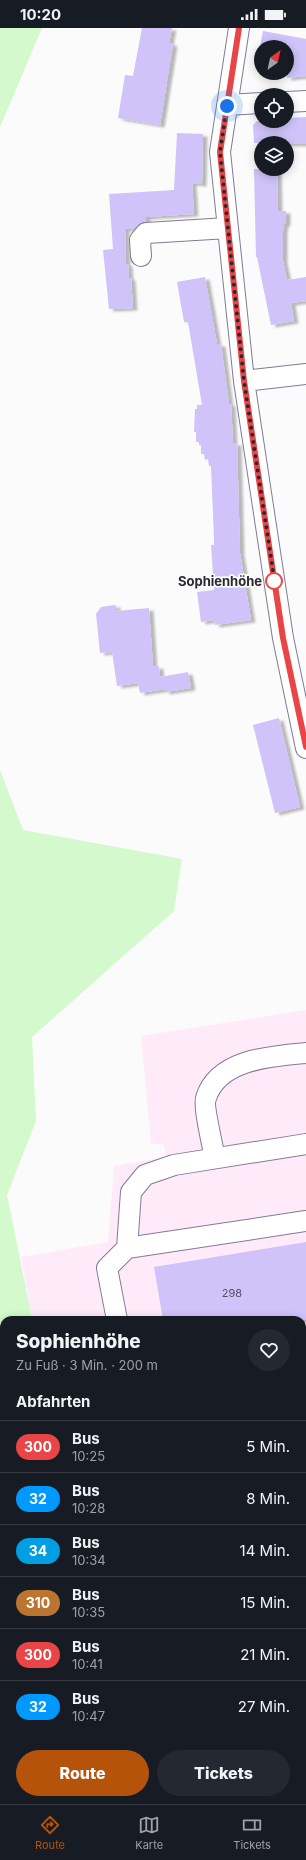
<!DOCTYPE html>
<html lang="de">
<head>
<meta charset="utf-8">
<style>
  :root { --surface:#171b24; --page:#242831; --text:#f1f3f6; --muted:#9ea1a6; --line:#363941; --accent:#b45309 }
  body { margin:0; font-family:Inter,sans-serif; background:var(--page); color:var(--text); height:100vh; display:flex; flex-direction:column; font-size:15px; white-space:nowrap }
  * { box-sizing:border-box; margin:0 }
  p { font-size:13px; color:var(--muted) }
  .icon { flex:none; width:22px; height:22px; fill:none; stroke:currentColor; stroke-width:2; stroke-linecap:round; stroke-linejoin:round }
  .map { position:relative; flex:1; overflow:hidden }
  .drawer { position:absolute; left:0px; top:1288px; width:306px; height:488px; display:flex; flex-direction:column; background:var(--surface); border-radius:12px 12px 0 0; box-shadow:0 2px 10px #0003 }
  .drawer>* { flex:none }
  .badge { padding:0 8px; border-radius:13px; font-size:14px; line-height:26px }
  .needle { width:26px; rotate:33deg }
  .fabs { position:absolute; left:254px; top:12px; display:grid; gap:8px }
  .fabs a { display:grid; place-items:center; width:40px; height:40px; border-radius:50%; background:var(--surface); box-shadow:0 2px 10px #0003; font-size:20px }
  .you { position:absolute; width:20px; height:20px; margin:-10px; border:3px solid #fff; border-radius:50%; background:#1a73e8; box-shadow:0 0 0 6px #1a73e833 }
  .map>.badge { position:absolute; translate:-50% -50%; box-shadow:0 0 0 2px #fff }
  h2 { padding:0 16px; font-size:15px; line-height:36px }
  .round { display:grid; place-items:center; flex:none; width:42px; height:42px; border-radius:21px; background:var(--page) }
  .summary { display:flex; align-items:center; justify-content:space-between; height:68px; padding:0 16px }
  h1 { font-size:19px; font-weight:800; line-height:30px }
  .cta { display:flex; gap:8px; margin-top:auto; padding:8px 16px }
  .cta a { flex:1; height:46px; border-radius:24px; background:var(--accent); color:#fff; font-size:16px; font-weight:800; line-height:46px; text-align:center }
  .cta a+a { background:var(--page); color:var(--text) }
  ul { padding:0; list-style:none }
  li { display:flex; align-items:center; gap:12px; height:52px; padding:0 16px; border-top:1px solid var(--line) }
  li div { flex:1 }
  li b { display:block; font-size:15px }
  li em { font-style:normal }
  li .badge { min-width:44px; font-weight:700; text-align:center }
  .status { display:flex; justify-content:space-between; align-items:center; height:28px; padding:0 20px; background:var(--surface); direction:ltr }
  .status svg { height:11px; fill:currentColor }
  .tab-bar { display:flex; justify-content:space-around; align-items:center; height:56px; border-top:1px solid var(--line); background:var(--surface); font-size:11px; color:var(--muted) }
  .tab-bar a { display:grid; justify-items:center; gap:2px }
  .tab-bar .selected { color:var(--accent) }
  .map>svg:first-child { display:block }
</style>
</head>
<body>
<div class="status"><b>10:20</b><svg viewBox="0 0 49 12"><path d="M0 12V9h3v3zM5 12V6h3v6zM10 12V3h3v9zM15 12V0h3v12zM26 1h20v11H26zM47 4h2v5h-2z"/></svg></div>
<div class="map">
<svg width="306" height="1776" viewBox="0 0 306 1776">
  <defs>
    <filter id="shadow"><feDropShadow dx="4.5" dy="2.5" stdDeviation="1" flood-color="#0004"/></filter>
  </defs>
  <rect width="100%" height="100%" fill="#fbfbfb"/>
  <path fill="#ffeafa" d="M306,982V1776H238L233,1772H302V1292H31L32,1289L21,1229L108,1214L114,1138L166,1129L164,1117L151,1115L141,1008Z
    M4,1349V1565L0,1562V1358Z"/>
  <path fill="#d3f9cd" d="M0,0H42L0,99Z
    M0,742L23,802L182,831L174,883L32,1009L36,1093L7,1167L32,1290L31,1292H4V1349L0,1358Z
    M0,1705L4,1709V1772H77L81,1776H0Z"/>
  <path fill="#cfc3fa" filter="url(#shadow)" d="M142,0H172L169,15L173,16L160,97L118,90L125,47L133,48Z
    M263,3L306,11V48L287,50V19H260Z
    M306,89V116L254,115L253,97L257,93H287V90Z
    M177,105L203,106L202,156L192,155L194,186L146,189V193L141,195L135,200L125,201L126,236H128L129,250H131L133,280L109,281L103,222L113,221L109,166L174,162Z
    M254,141H277L278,183H286V196H284L283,203V233L287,252L306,249V273L291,275L294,293L271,297L257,229H256Z
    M205,249L217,316H221L229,376H231L233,415H237L240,525L251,592L215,597L214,592L201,594L197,564L214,562L211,517H214V510L211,438H209L208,431L205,432L204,426H201V417H199V414H196V404H194L195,381H197V377H202L188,294H184L177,254Z
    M116,577V583L149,580L153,639L159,638L160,649L188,644L191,660L165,664V661L140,665L138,655L117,658L112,624L100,625L96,586L101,579Z
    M279,690L300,779L275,785L253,697Z
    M306,1214V1292H163L154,1239Z"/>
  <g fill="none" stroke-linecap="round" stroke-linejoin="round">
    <g stroke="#807a97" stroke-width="22">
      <path id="minor" d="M239,0L220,124L244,353L283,610L306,720
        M287,74L306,73
        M227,77L261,75
        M141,228L140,212L146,205L228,200
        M244,353L306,346
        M215,1130C213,1120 203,1077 206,1070C218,1031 272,1028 306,1025
        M127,1220L131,1164L145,1147L174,1137L306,1116
        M117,1292L107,1240L127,1220L306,1193
        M302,1384L306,1383"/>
    </g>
    <g stroke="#807a97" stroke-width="24">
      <path id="highway" d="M0,1632L4,1636
        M0,1666L4,1669
        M120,1772L124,1776
        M158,1772L163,1776"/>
    </g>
    <use href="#minor" stroke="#fff" stroke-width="20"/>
    <use href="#highway" stroke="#fff" stroke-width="22"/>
  </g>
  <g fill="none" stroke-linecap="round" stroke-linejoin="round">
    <g stroke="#fff" stroke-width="9">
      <path id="line" d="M239,0L220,124L244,353L283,610L306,719"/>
    </g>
    <use href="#line" stroke="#e94547" stroke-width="6"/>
    <path stroke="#2a2833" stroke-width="4" stroke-dasharray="0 7.2" d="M227,78L220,124L244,353L275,556L274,553"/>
  </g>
  <circle fill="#fff" stroke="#e94547" stroke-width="2" cx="274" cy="553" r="8"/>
  <g text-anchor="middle" stroke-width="3.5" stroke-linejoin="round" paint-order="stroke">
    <g font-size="11" fill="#534f65">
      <text x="232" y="1269">298</text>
    </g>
    <g font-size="13" font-weight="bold" fill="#2a2833" stroke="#fbfbfb" text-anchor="end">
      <text x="262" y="558">Sophienhöhe</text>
    </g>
  </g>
</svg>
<div class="fabs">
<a><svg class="needle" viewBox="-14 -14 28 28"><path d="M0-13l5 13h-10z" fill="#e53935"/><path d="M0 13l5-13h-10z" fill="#9ea1a6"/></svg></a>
<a><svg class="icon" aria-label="locate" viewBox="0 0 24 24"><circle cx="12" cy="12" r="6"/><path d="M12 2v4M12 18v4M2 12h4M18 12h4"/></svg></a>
<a><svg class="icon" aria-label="layers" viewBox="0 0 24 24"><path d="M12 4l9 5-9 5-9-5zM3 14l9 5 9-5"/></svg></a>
</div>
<div class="you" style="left:227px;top:78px"></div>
<section class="drawer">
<div class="summary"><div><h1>Sophienhöhe</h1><p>Zu Fuß · 3 Min. · 200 m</p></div><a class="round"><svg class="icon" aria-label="heart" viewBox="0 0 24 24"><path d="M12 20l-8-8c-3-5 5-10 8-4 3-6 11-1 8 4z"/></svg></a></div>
<h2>Abfahrten</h2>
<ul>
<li><span class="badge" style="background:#e94547;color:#fff">300</span><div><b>Bus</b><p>10:25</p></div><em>5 Min.</em></li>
<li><span class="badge" style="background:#09f;color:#fff">32</span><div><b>Bus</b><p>10:28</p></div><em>8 Min.</em></li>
<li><span class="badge" style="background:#009ee3;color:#fff">34</span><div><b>Bus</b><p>10:34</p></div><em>14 Min.</em></li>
<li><span class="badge" style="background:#bb7530;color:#fff">310</span><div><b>Bus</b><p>10:35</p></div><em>15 Min.</em></li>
<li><span class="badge" style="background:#e94547;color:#fff">300</span><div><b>Bus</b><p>10:41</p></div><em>21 Min.</em></li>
<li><span class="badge" style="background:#09f;color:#fff">32</span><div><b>Bus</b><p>10:47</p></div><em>27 Min.</em></li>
</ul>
<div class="cta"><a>Route</a><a>Tickets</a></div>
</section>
</div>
<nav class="tab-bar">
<a class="selected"><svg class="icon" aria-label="directions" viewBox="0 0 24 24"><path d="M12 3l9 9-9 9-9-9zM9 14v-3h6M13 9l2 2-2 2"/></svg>Route</a>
<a><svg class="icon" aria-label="map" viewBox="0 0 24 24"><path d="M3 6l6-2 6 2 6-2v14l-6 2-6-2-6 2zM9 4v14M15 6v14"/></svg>Karte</a>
<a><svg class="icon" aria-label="tickets" viewBox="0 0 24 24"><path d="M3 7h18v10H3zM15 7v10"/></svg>Tickets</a>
</nav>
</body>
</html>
